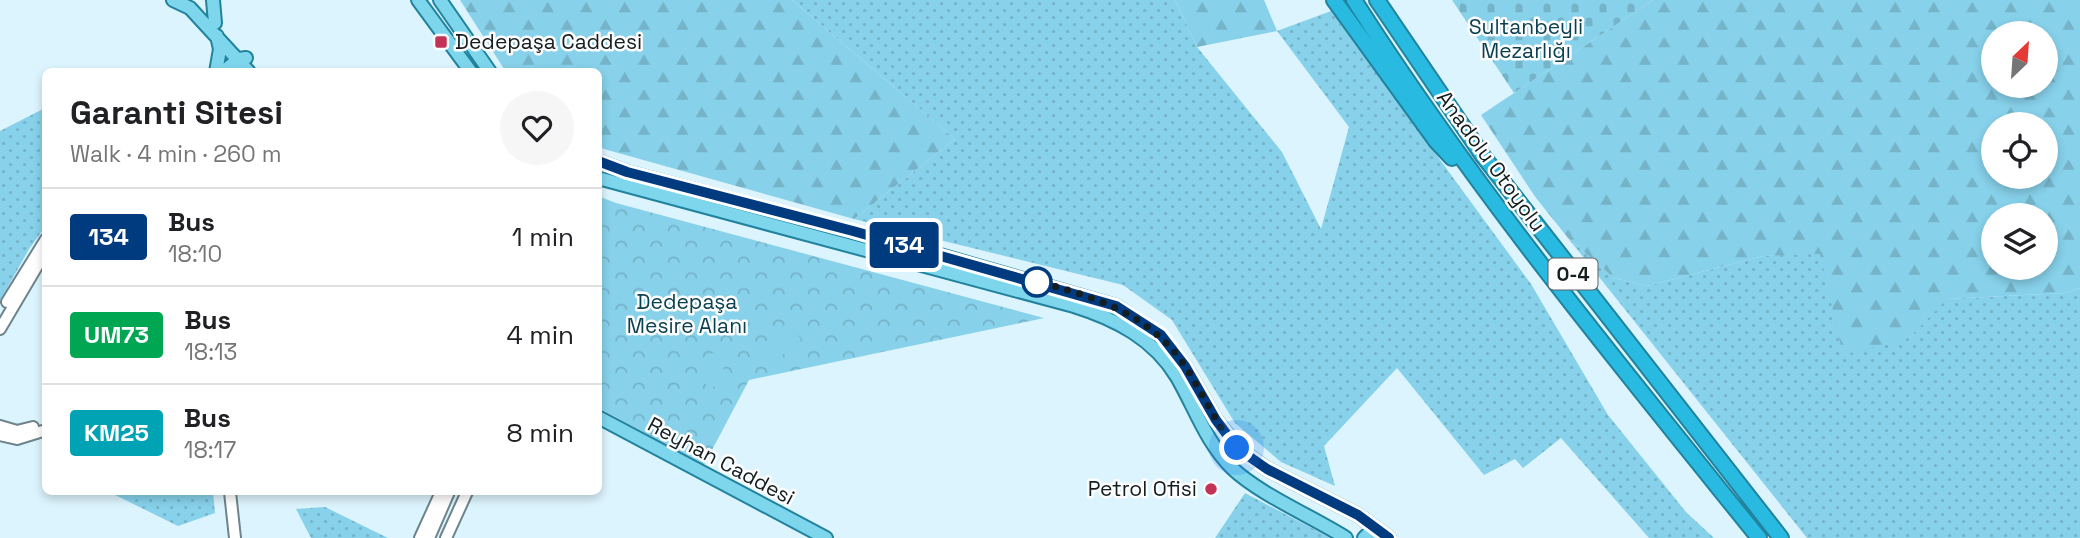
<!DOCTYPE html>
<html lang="en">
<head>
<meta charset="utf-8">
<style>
  :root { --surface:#fff; --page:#f6f6f6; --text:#202124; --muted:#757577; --line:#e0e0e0 }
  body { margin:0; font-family:"Space Grotesk",sans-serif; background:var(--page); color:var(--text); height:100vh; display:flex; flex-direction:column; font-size:26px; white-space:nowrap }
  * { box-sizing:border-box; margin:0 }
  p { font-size:23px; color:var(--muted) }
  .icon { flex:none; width:38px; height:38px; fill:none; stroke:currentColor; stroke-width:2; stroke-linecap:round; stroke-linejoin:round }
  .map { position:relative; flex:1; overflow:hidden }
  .panel { position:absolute; left:42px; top:68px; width:560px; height:427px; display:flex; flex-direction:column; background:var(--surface); border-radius:10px; box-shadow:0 4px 10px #0003 }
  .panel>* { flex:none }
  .badge { padding:0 14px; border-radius:5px; font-size:24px; line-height:46px }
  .needle { width:46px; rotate:25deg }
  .fabs { position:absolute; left:1981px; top:21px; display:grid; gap:14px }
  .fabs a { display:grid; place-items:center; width:77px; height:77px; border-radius:50%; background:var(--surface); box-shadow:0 4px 10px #0003; font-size:35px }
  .you { position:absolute; width:35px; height:35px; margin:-18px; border:5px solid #fff; border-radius:50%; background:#1a73e8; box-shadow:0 0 0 10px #1a73e833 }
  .map>.badge { position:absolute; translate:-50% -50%; box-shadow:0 0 0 4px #fff }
  .round { display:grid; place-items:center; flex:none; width:74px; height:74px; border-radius:37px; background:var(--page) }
  .summary { display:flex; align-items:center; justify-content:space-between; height:119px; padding:0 28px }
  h1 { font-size:33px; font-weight:800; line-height:52px }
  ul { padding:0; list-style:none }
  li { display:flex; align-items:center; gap:21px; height:98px; padding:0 28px; border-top:2px solid var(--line) }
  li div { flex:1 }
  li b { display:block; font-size:26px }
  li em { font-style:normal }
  li .badge { min-width:77px; font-weight:700; text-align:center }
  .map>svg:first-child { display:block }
</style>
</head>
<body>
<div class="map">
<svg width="2080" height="538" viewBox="0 0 2080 538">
  <defs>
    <pattern id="grass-dots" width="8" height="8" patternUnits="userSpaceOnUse" patternTransform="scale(1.75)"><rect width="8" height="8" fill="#87d1ea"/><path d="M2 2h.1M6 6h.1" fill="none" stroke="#74b3c8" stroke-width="1.8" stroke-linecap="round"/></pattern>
    <pattern id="forest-firs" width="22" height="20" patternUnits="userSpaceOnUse" patternTransform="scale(1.75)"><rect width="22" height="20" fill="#87d1ea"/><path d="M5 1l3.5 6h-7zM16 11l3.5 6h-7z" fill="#74b3c8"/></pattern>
    <pattern id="cemetery-stones" width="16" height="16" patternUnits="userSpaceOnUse" patternTransform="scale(1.75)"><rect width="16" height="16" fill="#87d1ea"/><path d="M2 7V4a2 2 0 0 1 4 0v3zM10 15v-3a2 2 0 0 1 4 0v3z" fill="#74b3c8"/></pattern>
    <pattern id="park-crowns" width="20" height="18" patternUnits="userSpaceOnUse" patternTransform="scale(1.75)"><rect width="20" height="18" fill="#87d1ea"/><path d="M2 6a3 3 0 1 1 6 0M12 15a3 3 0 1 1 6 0" fill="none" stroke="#74b3c8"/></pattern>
  </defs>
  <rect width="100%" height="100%" fill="#dcf4fd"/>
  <path fill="url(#grass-dots)" d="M792,0H1175L1197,47L1282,152L1321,229L1349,127L1277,31L1331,11L1531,284L1608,415L1686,512L1714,538H1649L1561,438L1523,468L1515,459L1484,475L1397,368L1324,446L1335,486L1281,462L1235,423L1172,320L1123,285L854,219L955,139Z
    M45,108V227L29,249L0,301V131Z
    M1568,238L1614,278L1647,286L1763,256L1820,253L1909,338L1946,299L2066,293L2080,288V538H1807Z
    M109,492H213L215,513L178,526Z
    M1245,493L1331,538H1215Z
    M325,507L388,538H311L296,509Z"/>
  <path fill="url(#forest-firs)" fill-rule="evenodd" d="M460,0H792L955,139L854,219L604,149L599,146L598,72H506Z
    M1175,0H1264L1277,31L1197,47Z
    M1653,0H2080V288L2066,293L1947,299L1909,338L1843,355L1820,254L1763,256L1647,286L1614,278L1568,238L1536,198L1481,115ZM1993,33H2046V86H1993ZM1993,124H2046V177H1993ZM1993,215H2046V268H1993Z"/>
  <path fill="url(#cemetery-stones)" d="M1452,0H1653L1514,93Z"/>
  <path fill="url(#park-crowns)" d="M598,196L616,203L1044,318L749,380L704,465L599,408Z"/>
  <path fill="#87d1ea" d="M787,323L801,339L769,367L755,351Z
    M712,353L727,358L717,388L702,383Z"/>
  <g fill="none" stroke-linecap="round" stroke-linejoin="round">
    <g stroke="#6e848c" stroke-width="14">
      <path id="minor" d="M7,302L46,239
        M0,329L46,251
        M0,426L17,431L33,427
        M0,435L17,439L46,430
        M230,492L235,538
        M420,538L441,492
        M429,538L449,492
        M446,538L467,492"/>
    </g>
    <g stroke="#21839d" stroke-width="16">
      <path id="major" d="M173,0L190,8L249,72
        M213,0L215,23
        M418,0L471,72
        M440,0L490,72
        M216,72L220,49L217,36
        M223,72L239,59L246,58
        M598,161L627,172L933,253L1116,306L1161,336L1185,366L1216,420L1238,448L1267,469L1358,515L1389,538
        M598,178L1074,306C1116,319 1154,339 1177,377C1195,408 1206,442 1232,468C1259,494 1313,517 1346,538
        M598,417L826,538
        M1364,538L1371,531L1383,534"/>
    </g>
    <g stroke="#21839d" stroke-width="18">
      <path id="highway" d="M1334,0L1436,141L1452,158
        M1354,0C1475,190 1618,363 1759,538
        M1377,0L1483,156L1781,538"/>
    </g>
    <use href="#minor" stroke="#fff" stroke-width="10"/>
    <use href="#major" stroke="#7ed6ed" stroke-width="12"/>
    <use href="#highway" stroke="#28bae1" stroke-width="14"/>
  </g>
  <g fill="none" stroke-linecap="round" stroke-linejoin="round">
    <g stroke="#fff" stroke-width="16">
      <path id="line" d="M598,161L627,172L853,231L1116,306L1161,335L1185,366L1216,420L1237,448L1267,469L1358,515L1389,538"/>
    </g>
    <use href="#line" stroke="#003b80" stroke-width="10"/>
    <path stroke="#141d20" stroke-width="7" stroke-dasharray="0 12.6" d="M1037,282L1028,279C1090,296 1147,310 1185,366C1203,393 1215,424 1237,448"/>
  </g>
  <g fill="#c23356" stroke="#fdfdfd" stroke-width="2.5">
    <rect x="434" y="35" width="14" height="14" rx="3.5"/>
    <circle cx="1211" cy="489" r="7"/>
  </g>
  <circle fill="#fff" stroke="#003b80" stroke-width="3.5" cx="1037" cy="282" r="14"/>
  <g text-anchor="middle" stroke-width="5" stroke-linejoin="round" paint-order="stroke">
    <rect fill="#fdfdfd" stroke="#5a6062" stroke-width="2" x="1548.5" y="258.5" width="49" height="31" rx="5"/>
    <g font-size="19" font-weight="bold" fill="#141d20">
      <text x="1573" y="281">O-4</text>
    </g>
    <g font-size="21" fill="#0a404f" stroke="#fdfdfd">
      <text x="1526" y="34">Sultanbeyli<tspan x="1526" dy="24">Mezarlığı</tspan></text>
      <text x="687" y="309">Dedepaşa<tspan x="687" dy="24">Mesire Alanı</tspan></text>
    </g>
    <g font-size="21" fill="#141d20" stroke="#fdfdfd" text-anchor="start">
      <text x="455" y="49">Dedepaşa Caddesi</text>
      <text x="1197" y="496" text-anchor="end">Petrol Ofisi</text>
    </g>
    <g font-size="21" fill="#141d20" stroke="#fdfdfd">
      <text transform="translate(1491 161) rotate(54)" y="7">Anadolu Otoyolu</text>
      <text transform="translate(721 461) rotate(28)" y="7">Reyhan Caddesi</text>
    </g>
  </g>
</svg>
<div class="fabs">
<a><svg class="needle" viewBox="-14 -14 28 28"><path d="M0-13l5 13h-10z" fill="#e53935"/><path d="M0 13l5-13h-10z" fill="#757577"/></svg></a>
<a><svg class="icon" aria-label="locate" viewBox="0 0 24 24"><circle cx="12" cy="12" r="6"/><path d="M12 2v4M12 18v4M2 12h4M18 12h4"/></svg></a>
<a><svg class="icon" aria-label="layers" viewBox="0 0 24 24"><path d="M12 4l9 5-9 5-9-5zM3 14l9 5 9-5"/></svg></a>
</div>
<div class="you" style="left:1237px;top:448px"></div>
<b class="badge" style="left:904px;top:245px;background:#003b80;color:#fff">134</b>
<section class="panel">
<div class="summary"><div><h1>Garanti Sitesi</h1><p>Walk · 4 min · 260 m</p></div><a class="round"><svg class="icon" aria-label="heart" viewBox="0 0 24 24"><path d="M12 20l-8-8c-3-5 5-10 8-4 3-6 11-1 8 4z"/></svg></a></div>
<ul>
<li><span class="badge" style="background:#003b80;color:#fff">134</span><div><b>Bus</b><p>18:10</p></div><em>1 min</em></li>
<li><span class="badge" style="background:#00a651;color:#fff">UM73</span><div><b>Bus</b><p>18:13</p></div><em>4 min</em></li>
<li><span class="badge" style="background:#00a3b4;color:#fff">KM25</span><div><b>Bus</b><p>18:17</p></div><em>8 min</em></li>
</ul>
</section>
</div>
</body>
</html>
